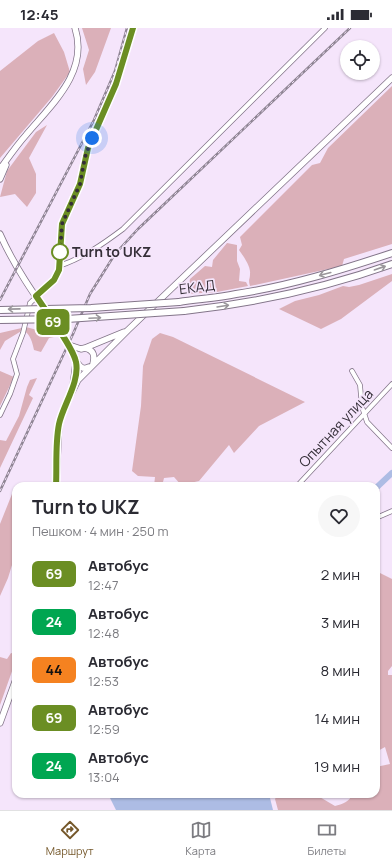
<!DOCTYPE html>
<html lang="ru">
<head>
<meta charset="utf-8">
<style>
  :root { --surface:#fff; --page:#f7f7f7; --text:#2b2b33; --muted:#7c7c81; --line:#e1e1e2; --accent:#75582b }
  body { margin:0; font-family:Manrope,sans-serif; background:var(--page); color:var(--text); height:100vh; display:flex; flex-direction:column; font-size:15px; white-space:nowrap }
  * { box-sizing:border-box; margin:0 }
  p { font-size:13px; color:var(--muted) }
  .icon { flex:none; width:22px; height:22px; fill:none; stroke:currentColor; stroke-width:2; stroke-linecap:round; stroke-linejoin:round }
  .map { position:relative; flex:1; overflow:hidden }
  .details { position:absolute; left:12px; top:454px; width:368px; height:316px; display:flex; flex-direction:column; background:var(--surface); border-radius:12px; box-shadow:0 1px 3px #0004 }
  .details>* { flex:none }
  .badge { padding:0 8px; border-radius:6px; font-size:14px; line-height:26px }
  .fabs { position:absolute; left:340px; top:12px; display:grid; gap:8px }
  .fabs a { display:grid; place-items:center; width:40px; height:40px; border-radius:50%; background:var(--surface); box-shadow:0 1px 3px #0004; font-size:20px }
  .you { position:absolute; width:20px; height:20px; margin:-10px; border:3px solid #fff; border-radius:50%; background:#1a73e8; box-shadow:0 0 0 6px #1a73e833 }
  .map>.badge { position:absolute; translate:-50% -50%; box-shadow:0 0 0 2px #fff }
  .round { display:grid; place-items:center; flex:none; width:42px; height:42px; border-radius:21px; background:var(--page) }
  .headline { display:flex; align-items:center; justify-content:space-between; height:68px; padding:0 20px }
  h1 { font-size:19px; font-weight:700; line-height:30px }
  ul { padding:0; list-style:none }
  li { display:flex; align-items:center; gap:12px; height:48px; padding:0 20px }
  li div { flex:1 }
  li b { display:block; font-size:15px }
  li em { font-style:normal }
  li .badge { min-width:44px; font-weight:700; text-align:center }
  .status { display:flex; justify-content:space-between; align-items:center; height:28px; padding:0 20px; background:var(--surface); direction:ltr }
  .status svg { height:11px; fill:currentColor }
  .tabs { display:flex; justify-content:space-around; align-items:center; height:56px; border-top:1px solid var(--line); background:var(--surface); font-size:11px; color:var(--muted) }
  .tabs a { display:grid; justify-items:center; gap:2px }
  .tabs .current { color:var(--accent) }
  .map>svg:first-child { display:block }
</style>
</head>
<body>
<div class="status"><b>12:45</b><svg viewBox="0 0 49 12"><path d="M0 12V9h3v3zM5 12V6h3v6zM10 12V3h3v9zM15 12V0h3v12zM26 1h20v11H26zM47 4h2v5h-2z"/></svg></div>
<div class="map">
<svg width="392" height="782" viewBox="0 0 392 782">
  <rect width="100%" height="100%" fill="#f5e5fb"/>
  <path fill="#dbb0b9" d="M82,0H111L95,44L86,57L83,41L89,22Z
    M54,5L64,24L70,44L52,69L0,130V43L38,13Z
    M392,58V216L344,231L342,238L250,258C248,251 250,252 250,246C251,238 243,228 239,222L242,217L240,209L312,137L320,135L328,120Z
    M47,97L29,130L36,146V165L27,179L15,166L0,169L7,143L36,104Z
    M227,215L237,217V233L240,241L239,253L246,254L248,258L217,264L187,266L190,251L205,238L212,239L213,232Z
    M392,246V253L341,291L321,301L279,281L295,273L319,267L343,258L349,259L359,257Z
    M26,299L59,308L49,310L41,324L34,322C32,314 31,307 23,302L5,313L0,322V305Z
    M160,305L173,309L305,374L259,398L234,425L229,417L199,453L181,457L174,449L164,450L162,458H154L155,449L138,448L132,443L141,378L143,338L152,311Z
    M0,343L14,349L0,378Z
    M37,350L29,367L33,370L0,440V412L6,413L19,388L27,359L30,352Z
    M12,466L16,468V524L8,550L0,568V496Z
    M376,543L392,551V638L388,643V647H392V782H278L275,771L278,766H319L318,768L335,778C342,776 350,774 352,766H376V739L390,736L385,719L376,724Z
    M11,625L16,626V632L0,677V629L7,631Z"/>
  <path fill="#adbce4" d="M108,766H269L273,782H116Z"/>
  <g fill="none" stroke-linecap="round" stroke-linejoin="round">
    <path stroke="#adbce4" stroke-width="6" d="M376,460L392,445"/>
    <g stroke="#837589" stroke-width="5.5">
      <path id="minor" d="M59,238C83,230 103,216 123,201L325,0
        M352,343L360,357L362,379L367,394L392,420
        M0,387L10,366L17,346L13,331L23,305L30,275L54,252L59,242L62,196L80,156L89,120L116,56L133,0
        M297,458L392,356
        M376,490L392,483"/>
    </g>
    <g stroke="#837589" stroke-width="7">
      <path id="major" d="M0,141C8,130 17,117 26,107C52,76 89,44 75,0
        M0,151L6,137
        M0,206C17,245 44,280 68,315C72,322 73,331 79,337C82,341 85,341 89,339
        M69,317L81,321L85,320L124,304
        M85,320C94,322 95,328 93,336
        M73,357L76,334
        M56,458L59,396L64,380L78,352L128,302L392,50
        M0,695L16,651"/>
    </g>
    <g stroke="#837589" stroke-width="8">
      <path id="highway" d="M179,274C198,271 217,270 236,266C289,258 341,242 392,225
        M184,283C255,275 325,260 392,236"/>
    </g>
    <use href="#minor" stroke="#fff" stroke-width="4"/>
    <use href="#major" stroke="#fff" stroke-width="5.5"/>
    <use href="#highway" stroke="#fff" stroke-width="6"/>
    <g stroke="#8e8493" stroke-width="2.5">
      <path id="rail" d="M0,272L94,92L115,43L127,0
        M0,463L73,306L90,266L115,226L138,201L350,0"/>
    </g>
    <use href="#rail" stroke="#f5e5fb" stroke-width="1" stroke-dasharray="3" stroke-linecap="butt"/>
    <g stroke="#837589" stroke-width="8" stroke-linecap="butt">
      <path id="highway-bridge" d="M0,282L91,280L179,274
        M0,292L67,291L184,283"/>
    </g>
    <use href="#highway-bridge" stroke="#fff" stroke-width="6"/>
  </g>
  <defs><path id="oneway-shaft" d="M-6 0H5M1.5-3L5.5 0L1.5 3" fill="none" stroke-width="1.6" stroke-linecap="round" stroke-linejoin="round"/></defs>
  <g stroke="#9a969b">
    <use href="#oneway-shaft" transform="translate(380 240) rotate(-19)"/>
    <use href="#oneway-shaft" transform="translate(325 246) rotate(165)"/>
    <use href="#oneway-shaft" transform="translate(223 278) rotate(-9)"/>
    <use href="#oneway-shaft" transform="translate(14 281) rotate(179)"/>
    <use href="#oneway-shaft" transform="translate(95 290) rotate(-3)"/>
  </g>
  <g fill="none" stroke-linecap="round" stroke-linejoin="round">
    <g stroke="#fff" stroke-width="9">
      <path id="line" d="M56,458C57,438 55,416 59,396C63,377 80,354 76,334C73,319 46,283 36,268L54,252L59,242L62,196L80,156L88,120L116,56L133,0"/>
    </g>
    <use href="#line" stroke="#6b8e23" stroke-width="6"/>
    <path stroke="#342e37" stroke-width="4" stroke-dasharray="0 7.2" d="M60,224L62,196L80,156L85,129L92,110"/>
  </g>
  <circle fill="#fff" stroke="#6b8e23" stroke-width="2" cx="60" cy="224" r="8"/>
  <g text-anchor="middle" stroke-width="3.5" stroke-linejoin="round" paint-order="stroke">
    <g font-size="14" font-weight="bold" fill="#342e37" stroke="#f5e5fb" text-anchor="start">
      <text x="72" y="229">Turn to UKZ</text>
    </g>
    <g font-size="14" fill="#342e37" stroke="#f5e5fb">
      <text transform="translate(197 259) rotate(-7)" y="5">ЕКАД</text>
      <text transform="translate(336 400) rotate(-47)" y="5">Опытная улица</text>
    </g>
  </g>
</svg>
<div class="fabs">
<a><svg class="icon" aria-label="locate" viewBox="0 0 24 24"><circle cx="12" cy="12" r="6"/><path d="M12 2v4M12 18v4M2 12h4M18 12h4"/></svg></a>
</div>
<div class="you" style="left:92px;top:110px"></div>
<b class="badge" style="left:53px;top:294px;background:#6b8e23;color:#fff">69</b>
<section class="details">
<div class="headline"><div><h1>Turn to UKZ</h1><p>Пешком · 4 мин · 250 m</p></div><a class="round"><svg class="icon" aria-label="heart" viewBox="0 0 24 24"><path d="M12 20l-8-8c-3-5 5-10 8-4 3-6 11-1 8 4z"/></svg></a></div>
<ul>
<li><span class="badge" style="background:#6b8e23;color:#fff">69</span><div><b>Автобус</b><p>12:47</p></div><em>2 мин</em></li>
<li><span class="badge" style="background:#00a651;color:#fff">24</span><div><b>Автобус</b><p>12:48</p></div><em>3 мин</em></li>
<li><span class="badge" style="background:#f58220;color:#111">44</span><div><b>Автобус</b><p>12:53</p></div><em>8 мин</em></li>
<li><span class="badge" style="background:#6b8e23;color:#fff">69</span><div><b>Автобус</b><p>12:59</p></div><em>14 мин</em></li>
<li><span class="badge" style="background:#00a651;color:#fff">24</span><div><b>Автобус</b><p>13:04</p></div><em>19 мин</em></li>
</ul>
</section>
</div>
<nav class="tabs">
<a class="current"><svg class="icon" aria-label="directions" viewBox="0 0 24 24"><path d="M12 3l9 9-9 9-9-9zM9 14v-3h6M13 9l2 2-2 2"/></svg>Маршрут</a>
<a><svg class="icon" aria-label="map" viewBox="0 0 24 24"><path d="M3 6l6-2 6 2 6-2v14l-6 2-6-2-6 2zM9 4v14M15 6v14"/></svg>Карта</a>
<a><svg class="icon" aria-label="tickets" viewBox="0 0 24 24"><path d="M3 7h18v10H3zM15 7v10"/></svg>Билеты</a>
</nav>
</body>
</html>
